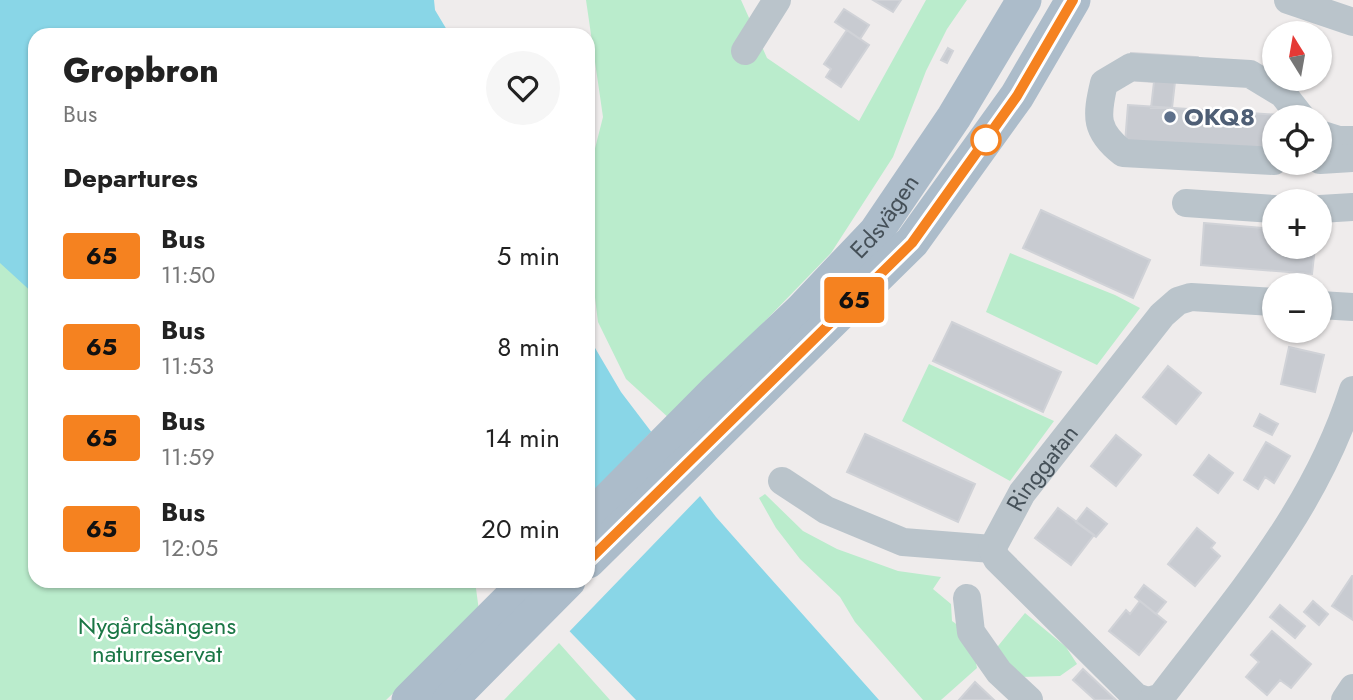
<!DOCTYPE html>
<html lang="en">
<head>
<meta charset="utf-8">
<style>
  :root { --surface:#fff; --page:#f6f6f6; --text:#222; --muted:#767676 }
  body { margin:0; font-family:Jost,sans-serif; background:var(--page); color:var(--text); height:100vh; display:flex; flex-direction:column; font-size:26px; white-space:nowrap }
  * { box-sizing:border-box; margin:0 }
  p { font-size:23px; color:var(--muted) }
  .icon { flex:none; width:38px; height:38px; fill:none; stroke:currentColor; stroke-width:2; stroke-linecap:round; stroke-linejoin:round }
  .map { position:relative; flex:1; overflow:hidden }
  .sheet { position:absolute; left:28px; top:28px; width:567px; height:560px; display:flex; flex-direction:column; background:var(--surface); border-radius:21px; box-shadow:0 2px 5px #0004 }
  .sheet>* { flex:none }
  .badge { padding:0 14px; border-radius:5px; font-size:24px; line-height:46px }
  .needle { width:46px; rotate:349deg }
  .buttons { position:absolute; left:1262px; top:21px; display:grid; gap:14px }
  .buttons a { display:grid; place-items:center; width:70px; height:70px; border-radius:50%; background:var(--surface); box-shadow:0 2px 5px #0004; font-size:35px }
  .map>.badge { position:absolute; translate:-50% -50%; box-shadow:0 0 0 4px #fff }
  h2 { padding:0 35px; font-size:26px; line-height:63px }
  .round { display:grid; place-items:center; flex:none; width:74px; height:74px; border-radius:37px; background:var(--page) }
  .head { display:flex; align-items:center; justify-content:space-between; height:119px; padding:0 35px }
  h1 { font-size:33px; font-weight:800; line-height:52px }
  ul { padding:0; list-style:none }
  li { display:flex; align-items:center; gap:21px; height:91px; padding:0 35px }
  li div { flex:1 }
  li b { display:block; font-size:26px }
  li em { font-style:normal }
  li .badge { min-width:77px; font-weight:700; text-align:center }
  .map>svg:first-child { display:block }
</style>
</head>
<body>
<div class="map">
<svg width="1353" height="700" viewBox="0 0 1353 700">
  <rect width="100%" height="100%" fill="#efecec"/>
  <path fill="#baeccc" d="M586,0H741L767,58L859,121L926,0H967L947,29L926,71L893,157L831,253L670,419L626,379L598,322L588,241V176L603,117Z
    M0,207L35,244V581H475L479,611L386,700H0Z
    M1010,253L1115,295L1140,308L1097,365L986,312Z
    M929,364L1054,421L1010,481L902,421Z
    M765,494L803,531L837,549L898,571L941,577L933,589L951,604L952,621C966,629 975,652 977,668L941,700H923L855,622L840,597L800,559L776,528L759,498Z
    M1025,613L1066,647L1077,664L1060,676L1020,677L994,651Z
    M559,643L610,700H504Z"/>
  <path fill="#89d6e7" d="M0,0H434L435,10L450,35H35V295L0,263Z
    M588,336L621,392L716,517L879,700H636L521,581H588Z"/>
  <path fill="#efecec" d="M654,429L703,493L567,634L517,581H588V497Z"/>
  <path fill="#c8cbd1" stroke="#d0d2d7" stroke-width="2" d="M873,0H901L893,12Z
    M844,9L869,25L860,39L835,22Z
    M847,30L869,45L841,87L826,77L831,69L824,64Z
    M948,48L953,51L947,63L941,60Z
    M1131,53L1197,57L1175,82L1172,108H1151L1154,82L1129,80Z
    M1128,105L1281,115L1274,117V153L1125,143Z
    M1041,210L1150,260L1133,298L1023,248Z
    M1204,223L1274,229V247H1315L1312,274L1201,265Z
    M952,322L1061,372L1043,412L933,361Z
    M1289,347L1324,355L1315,392L1281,384Z
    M1168,366L1201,393L1176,424L1143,397Z
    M1260,414L1278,424L1272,435L1254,426Z
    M865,434L975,484L958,522L847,472Z
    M1116,435L1141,455L1116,486L1091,466Z
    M1266,442L1290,456L1274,483L1265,477L1258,489L1244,480Z
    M1209,455L1233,473L1218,493L1194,475Z
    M1058,508L1094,535L1071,565L1035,538Z
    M1087,508L1107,524L1096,537L1076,522Z
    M1197,528L1215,543L1211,548L1220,556L1195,586L1168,564Z
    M1352,576H1353V620L1332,606Z
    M1144,585L1166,602L1156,614L1135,597Z
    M1140,601L1166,622L1139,655L1109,631L1126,610L1130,614Z
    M1313,601L1328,614L1319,625L1304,612Z
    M1280,605L1305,626L1295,638L1270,617Z
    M1272,631L1311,664L1291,688L1280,680L1267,695L1246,677L1259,662L1251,655Z
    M1083,669L1116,700H1095L1073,680Z
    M975,682L994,700H959Z"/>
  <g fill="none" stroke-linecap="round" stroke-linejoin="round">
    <g stroke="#bac4cb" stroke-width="28">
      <path d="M1288,0L1353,22"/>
      <path d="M745,51L777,0"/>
      <path d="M1320,134L1339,140H1353"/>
      <path d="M1320,160L1353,158"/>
      <path d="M1274,161L1123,153C1095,131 1096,117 1104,83L1131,67L1250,74L1283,94L1301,117"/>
      <path d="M1186,203L1274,209"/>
      <path d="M1320,209L1353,207"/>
      <path d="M1320,305L1353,307"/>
      <path d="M782,481L826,510L903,542L992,549"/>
      <path d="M967,598L971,632L999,672L1029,700"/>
      <path id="s1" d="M1145,700L1136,697L997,559L992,549L1022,493L1162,315L1178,301L1191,297L1274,302"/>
      <path d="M1152,700L1161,697C1237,597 1314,512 1353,390"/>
      <path d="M1345,700L1353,688"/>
    </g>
    <g stroke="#acbcca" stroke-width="35">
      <path id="s2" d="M588,520L714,393L801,311L876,232L954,117L1024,0"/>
      <path d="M588,561L912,242L1017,96L1073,0"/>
      <path d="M409,700L528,581"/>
      <path d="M450,700L568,581"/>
    </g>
  </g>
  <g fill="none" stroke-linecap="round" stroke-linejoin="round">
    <g stroke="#fff" stroke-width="16">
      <path id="line" d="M588,561L912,243L1017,96L1073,0"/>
    </g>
    <use href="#line" stroke="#f58220" stroke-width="10"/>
  </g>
  <circle fill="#5c6f8a" stroke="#fff" stroke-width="2.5" cx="1170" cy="117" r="7"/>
  <circle fill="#fff" stroke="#f58220" stroke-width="3.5" cx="986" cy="140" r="14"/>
  <g text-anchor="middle" stroke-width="5" stroke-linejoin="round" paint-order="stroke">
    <g font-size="24" font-weight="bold" fill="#4e5e75" stroke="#fff" text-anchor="start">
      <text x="1184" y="125">OKQ8</text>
    </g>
    <g font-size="24" fill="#455058" stroke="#fff">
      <text dy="8" stroke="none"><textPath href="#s2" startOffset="425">Edsvägen</textPath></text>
      <text dy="8" stroke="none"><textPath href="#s1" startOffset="312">Ringgatan</textPath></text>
    </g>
    <g font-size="24" fill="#1a7645" stroke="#fff">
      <text x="157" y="634">Nygårdsängens<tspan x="157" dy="28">naturreservat</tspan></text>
    </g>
  </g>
</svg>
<div class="buttons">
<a><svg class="needle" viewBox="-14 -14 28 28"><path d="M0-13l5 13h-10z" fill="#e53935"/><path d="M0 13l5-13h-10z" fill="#767676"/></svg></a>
<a><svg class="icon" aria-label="locate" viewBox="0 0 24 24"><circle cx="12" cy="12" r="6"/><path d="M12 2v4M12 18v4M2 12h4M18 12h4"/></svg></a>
<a>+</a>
<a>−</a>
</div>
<b class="badge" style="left:854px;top:300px;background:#f58220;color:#111">65</b>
<section class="sheet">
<div class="head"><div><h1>Gropbron</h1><p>Bus</p></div><a class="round"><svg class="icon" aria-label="heart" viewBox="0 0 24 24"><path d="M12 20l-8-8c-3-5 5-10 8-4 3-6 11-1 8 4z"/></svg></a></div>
<h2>Departures</h2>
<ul>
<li><span class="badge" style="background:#f58220;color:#111">65</span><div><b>Bus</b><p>11:50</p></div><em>5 min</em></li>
<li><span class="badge" style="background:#f58220;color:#111">65</span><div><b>Bus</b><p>11:53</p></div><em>8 min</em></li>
<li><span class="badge" style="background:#f58220;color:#111">65</span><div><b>Bus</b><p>11:59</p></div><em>14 min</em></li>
<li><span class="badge" style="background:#f58220;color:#111">65</span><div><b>Bus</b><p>12:05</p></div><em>20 min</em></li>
</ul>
</section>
</div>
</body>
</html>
